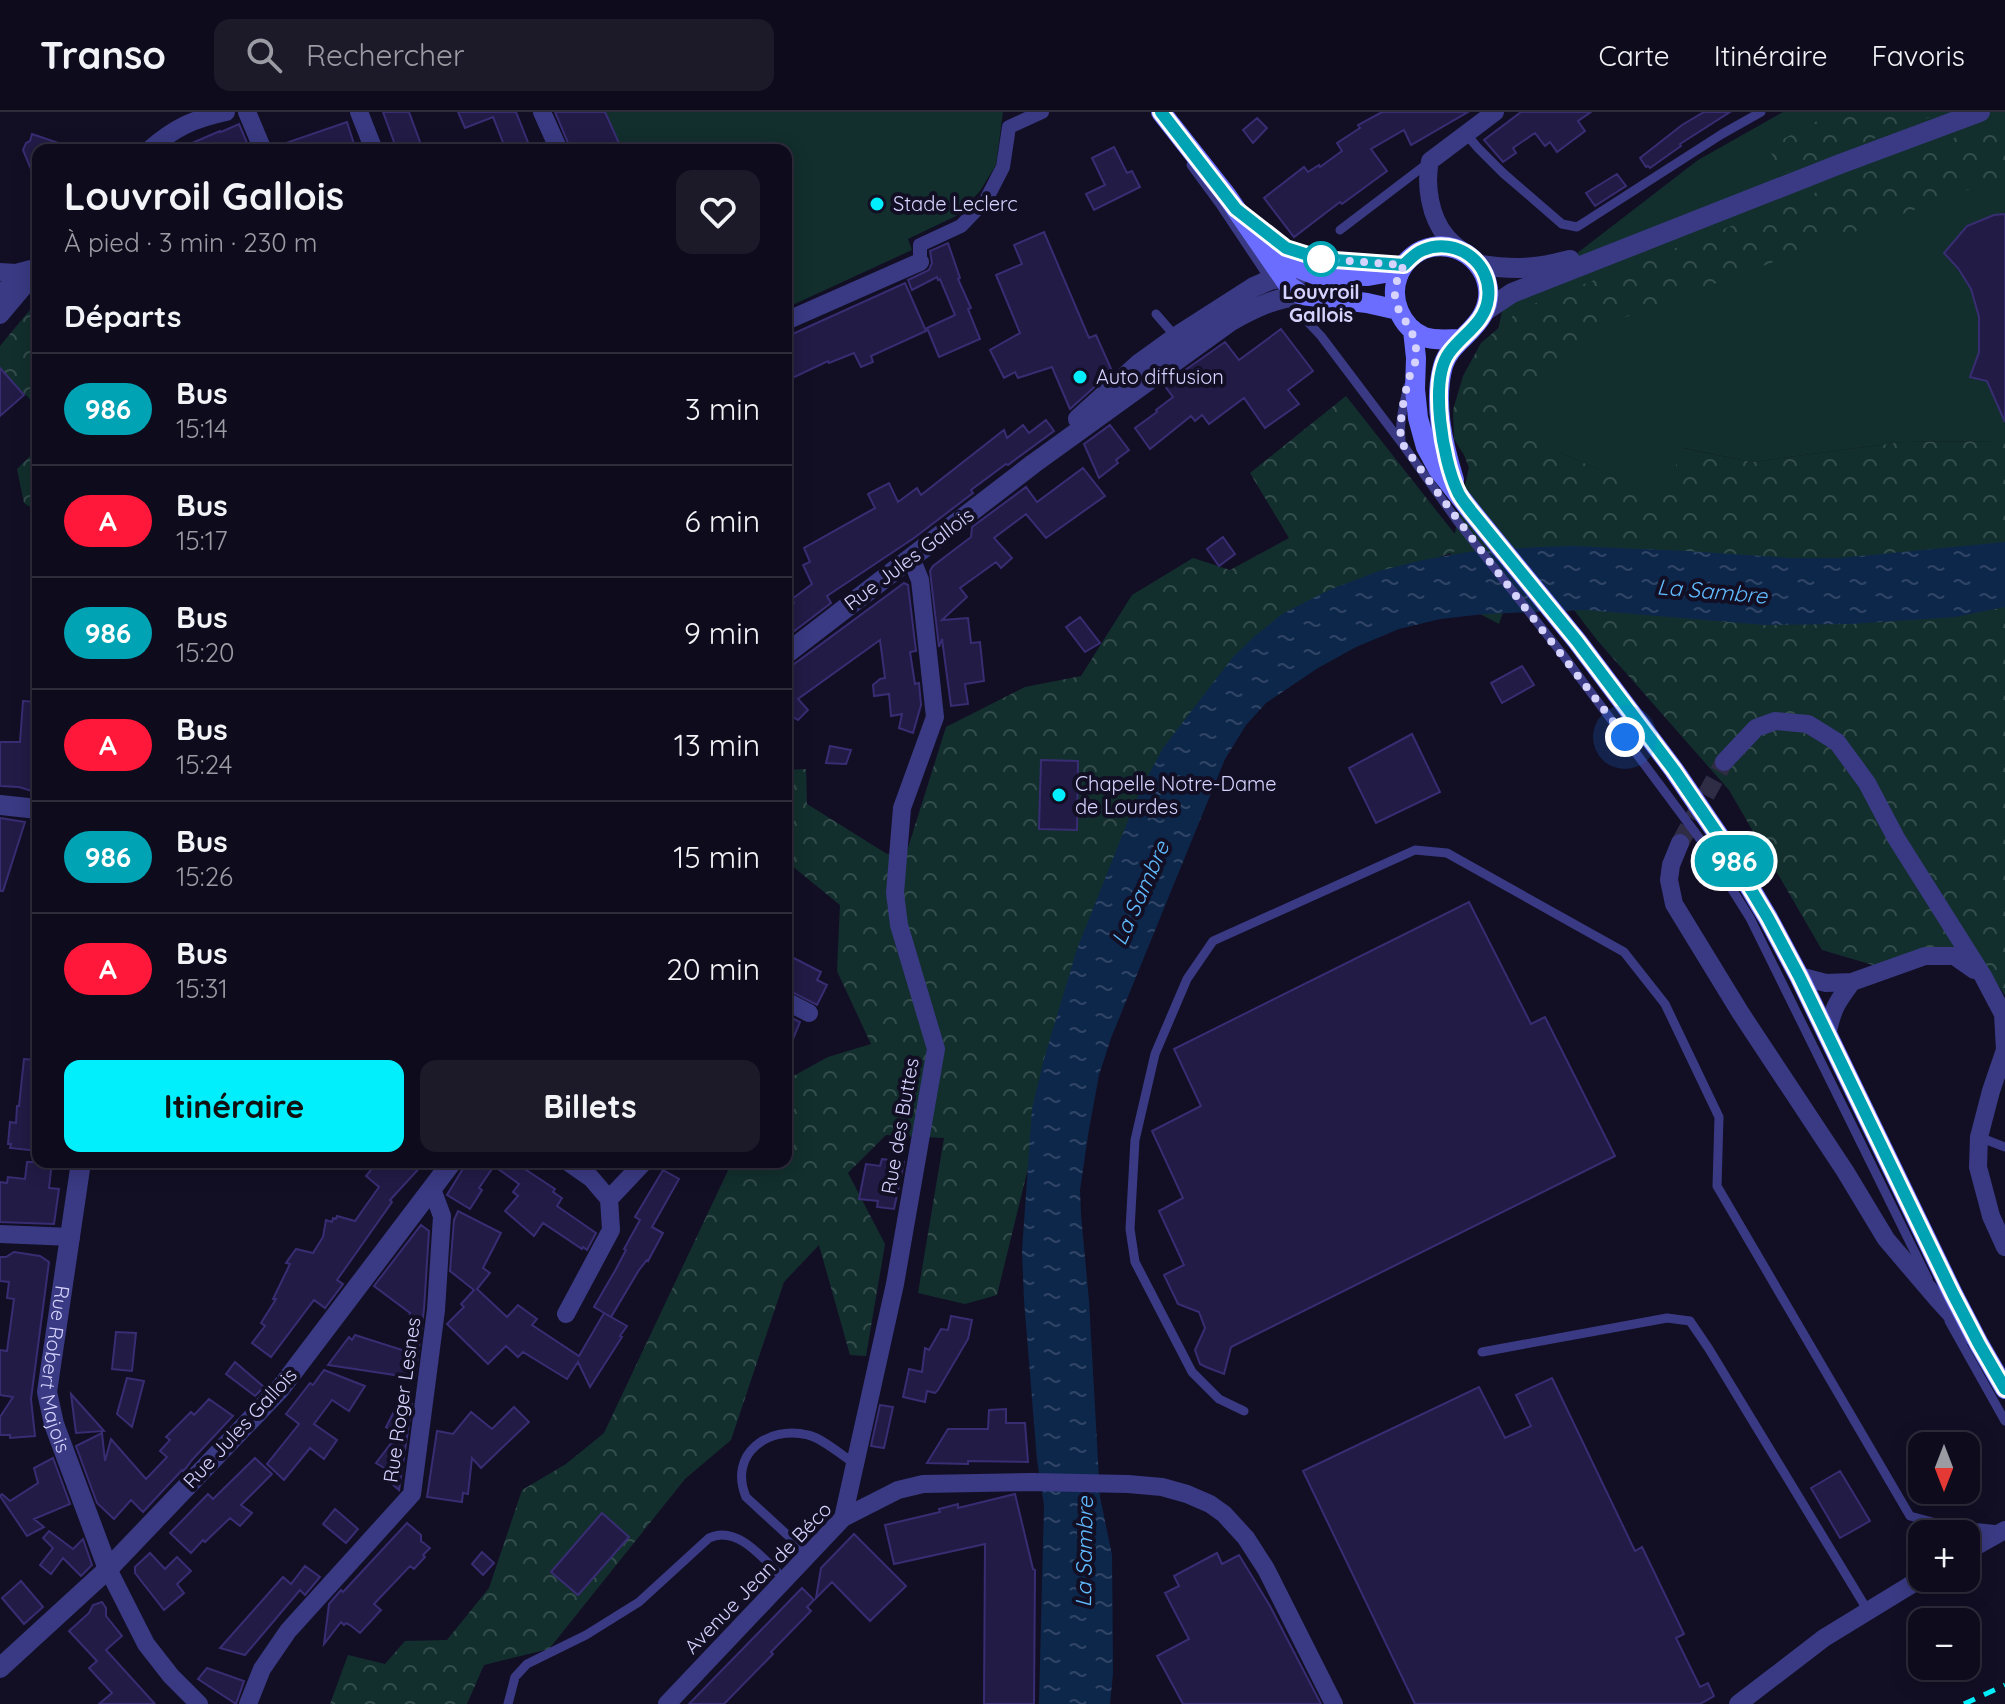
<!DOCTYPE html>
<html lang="fr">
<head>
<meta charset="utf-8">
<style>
  :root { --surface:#0e0b1c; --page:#1c1929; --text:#f1f3f6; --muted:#9b9ba3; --line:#2e2b3b; --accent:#01effd }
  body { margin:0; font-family:Quicksand,sans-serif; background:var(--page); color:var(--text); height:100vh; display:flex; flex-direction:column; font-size:30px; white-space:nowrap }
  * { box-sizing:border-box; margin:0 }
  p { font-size:26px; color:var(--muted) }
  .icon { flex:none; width:44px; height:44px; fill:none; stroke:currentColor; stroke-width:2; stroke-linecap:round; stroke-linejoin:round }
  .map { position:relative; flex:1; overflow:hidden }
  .side { position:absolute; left:32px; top:32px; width:760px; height:1024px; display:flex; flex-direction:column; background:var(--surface); border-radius:16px; box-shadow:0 4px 20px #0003,0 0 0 2px var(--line) }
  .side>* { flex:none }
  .badge { padding:0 16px; border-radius:26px; font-size:28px; line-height:52px }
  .needle { width:52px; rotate:180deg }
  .tools { position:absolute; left:1908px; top:1320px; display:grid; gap:16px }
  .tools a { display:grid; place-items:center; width:72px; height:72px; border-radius:16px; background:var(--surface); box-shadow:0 4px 20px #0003,0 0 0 2px var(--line); font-size:40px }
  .you { position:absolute; width:40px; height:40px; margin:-20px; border:6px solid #fff; border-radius:50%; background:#1a73e8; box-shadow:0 0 0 12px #1a73e833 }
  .map>.badge { position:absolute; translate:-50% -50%; box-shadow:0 0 0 4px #fff }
  h2 { padding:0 32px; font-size:30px; line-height:72px }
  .round { display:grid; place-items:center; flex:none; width:84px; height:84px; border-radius:16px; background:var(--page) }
  .overview { display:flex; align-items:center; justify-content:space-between; height:136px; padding:0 32px }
  h1 { font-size:38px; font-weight:700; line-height:60px }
  .primary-button { display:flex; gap:16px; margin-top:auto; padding:16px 32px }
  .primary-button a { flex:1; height:92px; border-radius:16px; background:var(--accent); color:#111; font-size:32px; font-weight:700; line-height:92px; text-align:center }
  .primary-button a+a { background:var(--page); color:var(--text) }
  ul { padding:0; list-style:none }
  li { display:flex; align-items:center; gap:24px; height:112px; padding:0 32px; border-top:2px solid var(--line) }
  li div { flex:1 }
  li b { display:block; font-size:30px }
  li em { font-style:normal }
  li .badge { min-width:88px; font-weight:700; text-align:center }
  header { display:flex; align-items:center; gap:48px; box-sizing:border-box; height:112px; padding:0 40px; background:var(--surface); border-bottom:2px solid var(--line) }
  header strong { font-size:38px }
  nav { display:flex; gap:44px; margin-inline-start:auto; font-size:28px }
  .search { width:560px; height:72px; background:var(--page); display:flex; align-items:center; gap:20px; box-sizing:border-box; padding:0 28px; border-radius:16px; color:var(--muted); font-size:30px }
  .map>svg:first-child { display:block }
</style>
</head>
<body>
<header>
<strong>Transo</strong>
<div class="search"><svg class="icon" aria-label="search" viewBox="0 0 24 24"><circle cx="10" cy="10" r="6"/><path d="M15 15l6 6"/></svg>Rechercher</div>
<nav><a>Carte</a><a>Itinéraire</a><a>Favoris</a></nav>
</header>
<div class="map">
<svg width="2005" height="1592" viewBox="0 0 2005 1592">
  <defs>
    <pattern id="forest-crowns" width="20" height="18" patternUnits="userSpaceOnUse" patternTransform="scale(2)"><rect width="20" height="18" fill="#122f2d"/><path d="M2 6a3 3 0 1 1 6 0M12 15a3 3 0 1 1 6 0" fill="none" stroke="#344c4c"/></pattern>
    <pattern id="water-ripples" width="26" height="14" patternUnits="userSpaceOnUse" patternTransform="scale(2)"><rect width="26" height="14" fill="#0d274b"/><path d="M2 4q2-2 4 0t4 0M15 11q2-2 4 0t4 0" fill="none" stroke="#304566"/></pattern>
  </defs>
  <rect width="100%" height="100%" fill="#120f25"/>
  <path fill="#122f2d" d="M571,0H1003L996,53L980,79L956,104L908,127L912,138L786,196V38H589Z
    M1783,0H2005V329L1903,330L1752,350L1683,336L1666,386L1560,341L1499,512L1442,482L1502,199L1698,48Z"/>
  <path fill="url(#forest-crowns)" d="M1834,0H1943L1782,62L1768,35Z
    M1992,11L2005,33V64L1585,220L1514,290L1518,319L1560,341L1665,385L1682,336L1752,350L1903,330L2005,329V883L1969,833L1873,853L1822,838L1729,678L1597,528L1526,435L1528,430L1479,381L1464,343L1454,327L1453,298L1463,264L1481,231L1521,197Z
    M38,188V295L0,258V234Z
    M1346,284L1465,435L1293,505L1055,946L997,1183L965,1192L918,1181L944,1026L886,1023L848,1061L885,1132L866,1244L850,1243L819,1133L784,1170L731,1328L685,1367L549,1537L484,1553L467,1592H330L348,1543L385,1552L405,1529L447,1528L489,1476L522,1378L566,1352L604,1321L732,1050H786V968L828,945L871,932L837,859L840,793L786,749V658L806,657L807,692L887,742L907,739L946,615L1025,575L1081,564L1132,483L1193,446L1230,458L1289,426L1250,361Z
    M38,336V400L24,391L17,357Z"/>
  <path fill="url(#water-ripples)" d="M2005,430V495L1955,505L1851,512L1765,513L1586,498L1484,502L1440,507L1399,517L1356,535L1318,556L1266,591L1246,613L1225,647L1111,926L1099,963L1088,1023L1080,1078L1081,1103L1089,1189L1100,1385L1112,1443L1113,1561L1110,1592H1039L1044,1393L1037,1348L1024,1188L1022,1139L1032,997L1044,947L1077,837L1139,681L1163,636L1233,545L1255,524L1282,502L1329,478L1379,459L1423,448L1468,440L1538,435L1572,434L1687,439L1791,446H1840Z"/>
  <path fill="#221b46" stroke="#382d72" stroke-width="2" d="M383,0H409L423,38H397Z
    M458,0H516L531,38H506L493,5L465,16Z
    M555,0H605L622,38H571Z
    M1382,0H1468L1411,33L1404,18L1371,37L1387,59L1342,92L1340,90L1294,125L1264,86L1304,55L1308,60L1319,53L1320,55L1342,39L1337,31L1360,16L1358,13Z
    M1521,0H1591L1578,9L1585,19L1557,40L1550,30L1545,34L1535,21L1513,36L1516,41L1503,50L1484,28Z
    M1704,0H1730L1680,32L1681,34L1650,56L1648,54L1646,55L1640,46L1682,13Z
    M1257,6L1267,16L1253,31L1243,18Z
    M347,10L354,32L336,38H275L274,35Z
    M239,12L250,38H176L220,19L221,20Z
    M32,22L73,36L72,38H38V74L23,38L26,31L30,29Z
    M1114,35L1127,61L1132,59L1140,75L1094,98L1086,82L1105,73L1092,46Z
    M1617,62L1626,74L1595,94L1586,81Z
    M2005,102V310L1987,269L1970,265L1979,240V205L1971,177L1958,156L1944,141L1967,114L1994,103Z
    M1044,120L1089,226L1096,223L1112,259L1070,297L1052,255L1018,266L1015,260L1004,266L990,238L1020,221L996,163L1022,152L1014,133Z
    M948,131L960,166L958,167L971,196L968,197L980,227L939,245L927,216L955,203L940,167L938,168L937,165L912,178L908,168L929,158L932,151L930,139Z
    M905,171L926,219L871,244L873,250L861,255L854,241L829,251L828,249L786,269V225Z
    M1281,217L1313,259L1288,278L1299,292L1265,316L1244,286L1209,312L1202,303L1195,309L1191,304L1150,337L1135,316L1157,300L1156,298L1173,285L1164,273L1225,230L1239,248Z
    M0,256L24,283L0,304Z
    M1046,308L1054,319L1008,353L1006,352L971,378L973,381L914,426L827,484L831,491L789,523L786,519V496L794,491L792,487L812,472L803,453L810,450L804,436L875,396L868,382L889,371L898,390L917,376L921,383L1004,318L1007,326L1023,313L1029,321Z
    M1110,313L1129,338L1116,348L1118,351L1099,366L1084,332Z
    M1083,356L1105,384L1046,426L1026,402L994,426L1012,446L1001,456L996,450L960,476L967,485L942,508L968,506L971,531L980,530L984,569L965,572L968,592L951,594L942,527L939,535L930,459L933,454L971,425L972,415L1026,375L1037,390Z
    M1223,425L1235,442L1219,454L1207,437Z
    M904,471L908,473L916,539L910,540L915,572L919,571L921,593L913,621L899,616L902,602L891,604L889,582L874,584L873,573L880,567L885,566L880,528L798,587L808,598L798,608L786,601V555L794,552Z
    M1080,505L1100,531L1085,540L1066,515Z
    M1522,554L1534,573L1502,591L1491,571Z
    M23,589L38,590V681L19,675L0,674V630H20Z
    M1412,622L1440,680L1376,711L1349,656Z
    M830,634L851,638L846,652L826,651Z
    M1041,648L1078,649L1077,718L1039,717Z
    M0,706L25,710L3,779H0Z
    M1469,790L1531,912L1545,905L1615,1044L1231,1235L1224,1262L1206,1255L1200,1252L1195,1238L1205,1216L1199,1200L1178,1192L1164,1163L1184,1153L1159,1099L1183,1086L1152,1019L1201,994L1174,937Z
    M786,842L821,860L817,868L827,873L817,893L786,877Z
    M786,903L800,910L786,944Z
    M24,947L38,948V1039L10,1036L11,1032H8L10,1010L16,1011L17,994H19Z
    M882,1047L904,1050L894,1097L877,1095L878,1089L859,1087L866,1052L880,1054Z
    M27,1050H52L49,1076L59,1077L54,1112L0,1110V1070L7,1071L8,1065L25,1067Z
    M363,1050H425L390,1088L392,1090L337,1168L343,1172L325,1196L314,1188L271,1245L252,1231L265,1214L261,1211L276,1187H273L290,1152L286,1151L296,1137L313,1141L323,1125L326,1108L332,1110L333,1106L336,1107L337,1104L355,1109L379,1075L366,1064L371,1058Z
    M467,1050H514L555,1077L553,1080L562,1086L557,1094L596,1121L587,1138L583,1135L582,1137L543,1111L534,1124L505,1099L518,1084L513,1080L519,1072L494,1054L479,1076L482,1078L470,1097L447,1083Z
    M663,1058L679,1067L652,1115L663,1121L648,1149L647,1148L639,1158L611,1205L627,1214L620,1224L622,1225L590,1275L578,1250L567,1267L523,1240L518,1245L506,1234L488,1252L447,1212L464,1195L461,1192L474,1178L450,1159L454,1108L458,1099L501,1121L483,1156L490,1161L477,1177L507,1205L518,1193L537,1207L532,1213L579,1244L604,1201L611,1205L594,1195L616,1157L626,1138L624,1137L640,1108L635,1105Z
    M421,1113L429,1119L424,1197L415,1266L328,1253L349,1225L352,1228L355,1223L405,1239L410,1201L374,1174Z
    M14,1140L40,1144L49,1150L31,1287L35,1324L10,1326V1323H0V1305L13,1285L0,1283V1238L7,1239L14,1187L7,1186L9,1170L0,1169V1145H6Z
    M951,1204L972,1208L968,1227L938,1278L935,1281L927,1279L925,1290L903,1285L909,1257L922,1260L925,1236L929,1238L941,1217L948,1218Z
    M116,1220L136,1221L132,1259L112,1257Z
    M235,1250L264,1275L255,1284L226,1262Z
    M324,1258L365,1274L349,1299L332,1288L314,1312L337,1328L324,1347L310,1336L284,1368L267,1352L299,1312L286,1302L310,1271L313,1273Z
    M127,1266L144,1269L132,1315L117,1302Z
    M1552,1266L1635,1439L1642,1435L1684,1522L1676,1526L1700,1575L1708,1571L1714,1584L1700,1592H1415L1303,1359L1479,1275L1505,1326L1531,1314L1516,1283Z
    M71,1282L104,1319L76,1321Z
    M209,1287L233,1304L192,1348L186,1356L183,1359L182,1358L143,1400L131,1388L114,1407L97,1391L76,1334L102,1321L105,1349L111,1327L146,1367L167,1345L160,1339L170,1328L166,1325L191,1300L194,1303Z
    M400,1288L412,1292L399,1378L384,1365L389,1359L376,1351L398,1322L386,1315Z
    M880,1293L893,1295L884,1336L871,1334Z
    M514,1295L529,1310L481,1356L472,1346L468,1382L463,1381L462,1390L427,1385L437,1319L453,1322L471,1300L492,1317Z
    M1006,1297V1311H1025L1028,1350L968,1349V1352L927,1351L948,1317H988L989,1298Z
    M53,1346L70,1392L34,1407L44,1415L27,1424L0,1384L2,1382L10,1389L38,1371L34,1356Z
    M255,1346L272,1362L241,1393L252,1401L240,1414L230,1406L205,1430L203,1428L191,1441L170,1421L208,1382L213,1387Z
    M1840,1359L1870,1409L1840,1426L1811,1376Z
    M1015,1382L1033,1457L1035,1458L1034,1592H984L985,1432L894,1452L885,1413L940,1400L939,1397L958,1392V1396Z
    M335,1397L358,1417L346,1431L323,1412Z
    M602,1401L629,1425L578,1483L551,1460Z
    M407,1411L421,1423V1429L430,1436L423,1443L425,1445L414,1457L410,1454L374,1492L381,1498L360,1521L350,1513L346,1511L344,1513L341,1510L324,1532L329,1492L341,1478L343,1480Z
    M49,1419L73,1437L83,1427L92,1453L81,1464L63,1446L51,1462L40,1453L53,1436L43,1426Z
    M854,1422L906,1474L870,1509L832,1470L816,1486L821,1456Z
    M482,1440L494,1451L483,1463L472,1452Z
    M150,1441L165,1457L177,1445L191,1459L177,1472L184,1481L164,1498L135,1461V1455Z
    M1217,1441L1222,1452L1239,1443L1270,1494L1321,1592H1183L1157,1544L1189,1527L1165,1481L1179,1474L1174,1464Z
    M305,1454L320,1465L305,1483L300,1478L245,1543L220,1536L283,1465L291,1472Z
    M21,1469L43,1495L24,1512L2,1486Z
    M802,1476L814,1488L807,1495L811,1499L771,1540L773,1542L724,1592H689Z
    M102,1490L106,1496V1504L122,1524L106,1538L155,1592H99L112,1581L89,1556L97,1549L69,1519L89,1501L93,1493Z
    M207,1556L244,1569L236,1592L198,1567Z"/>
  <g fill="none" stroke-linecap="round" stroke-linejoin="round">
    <path stroke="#2f2c46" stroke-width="18" stroke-dasharray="18 9" stroke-linecap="butt" d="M1680,731L1724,650"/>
    <path stroke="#3a3a84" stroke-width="9" d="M1466,22L1478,36L1503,61L1562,112L1577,115L1722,22L1761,0
      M1191,53L1219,91L1271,169
      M1253,111L1286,136L1321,147L1392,152
      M1340,118L1428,51
      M1286,187L1321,224L1401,330L1458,410L1560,539L1703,731L1750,806L1928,1167
      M1156,202L1176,225
      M1401,327C1399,309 1404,292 1408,274
      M36,574H38
      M1979,1025L2005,1035
      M1949,1209L2005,1309
      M1482,1240L1667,1206L1690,1209L1709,1237L1868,1499
      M1244,1299L1219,1287L1192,1260L1135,1150L1130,1117L1135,1028L1155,942L1187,867L1213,829L1415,738L1447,741L1624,840L1665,892L1719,1005L1717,1074L1910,1404L1940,1412L2000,1418
      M808,1442L746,1385C728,1342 768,1313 808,1323C822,1326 843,1344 855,1352
      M508,1592L515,1565L527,1552L586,1523L639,1490L709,1426C738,1412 765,1449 784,1467"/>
    <path stroke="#3a3a84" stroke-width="14" d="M920,150V133L961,114L986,88L1003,55L1009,15L1042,0"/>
    <path stroke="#3a3a84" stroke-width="18" d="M247,0L263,38
      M359,0L374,38
      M542,0L559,38
      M149,38C174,16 193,7 226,0
      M1461,138C1456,134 1450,129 1446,124C1430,105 1425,73 1430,49L1495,0
      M0,160L16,161L31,157
      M0,181L25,164
      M0,203L38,158
      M786,209L920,150
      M1724,650L1756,616L1775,609L1808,612L1837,630L1867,671L1896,726L1983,864L2003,902L2005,938L1991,979L1979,1025L1978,1055L1991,1104L2005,1135
      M1680,731L1671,753L1669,768L1674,792L1740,900L1845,1059L1886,1127L1938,1188L1971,1224
      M1799,864L1826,871L1852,870L1925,844H1954L1974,858
      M786,889L809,901
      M1827,924C1832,898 1836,891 1852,870
      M609,1087L644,1050
      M0,1122L71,1125
      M566,1202L611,1118L609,1087L591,1066L568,1050
      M843,1406L895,1172L936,937L899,813L895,781L902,696L935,605L920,468L911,446
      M1966,1440L2005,1418
      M108,1457L146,1532L171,1564L199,1592
      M248,1592L262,1557L288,1519L412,1382L436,1198L442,1104L432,1077
      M667,1592L843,1406L898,1378L923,1372L1032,1370L1128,1372L1162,1375L1187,1382L1210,1392L1224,1402L1246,1426L1266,1457L1334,1592
      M1738,1592L1824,1526L1922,1466"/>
    <g stroke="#3a3a84" stroke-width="20">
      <path d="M1480,153C1515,158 1536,157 1570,148"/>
      <path d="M1485,199L1512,181L1840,52L1980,0"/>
      <path d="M1078,307L1140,251L1176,225L1254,175L1270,168L1299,163"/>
      <path d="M786,542L1033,352L1231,209C1254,196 1275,186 1302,183"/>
      <path d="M0,693L38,697"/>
      <path id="s1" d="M81,1050L47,1280L54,1312L108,1457"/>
      <path d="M0,1556L108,1457L280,1277L452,1050"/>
    </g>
    <path stroke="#6a6dff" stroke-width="20" d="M1161,0L1227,84L1289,174L1302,183L1367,191L1398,198
      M1265,129L1295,155L1316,163L1368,164L1385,161L1404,153
      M1413,218L1416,246L1415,277L1418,306L1426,335L1438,357L1471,399L1577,529L1674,658L1719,724L1768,806L1799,864L1953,1182L1979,1232L2005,1277
      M1454,368C1443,332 1433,291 1443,254C1449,232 1473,222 1483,202C1502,166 1466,125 1428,136C1414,140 1403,151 1398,164C1389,187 1401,215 1424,225C1436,229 1449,227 1461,227"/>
    <path stroke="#01effd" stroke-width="5" stroke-dasharray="12 10" stroke-linecap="butt" d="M1964,1592L2005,1573"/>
  </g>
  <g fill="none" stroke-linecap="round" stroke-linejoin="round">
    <g stroke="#fff" stroke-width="18">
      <path id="line" d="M1161,0L1236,97L1286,136L1321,147L1404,153C1410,147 1415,141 1423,138C1456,124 1493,151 1488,187C1485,211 1462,223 1449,241C1429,269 1443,348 1457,378C1460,386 1466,392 1471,399L1577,529L1674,658L1719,724L1768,806L1799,864L1953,1182L1979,1232L2005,1277"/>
    </g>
    <use href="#line" stroke="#00a3b4" stroke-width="12"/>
    <path stroke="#d6d3ff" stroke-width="8" stroke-dasharray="0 14.4" d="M1321,147L1404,153C1377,202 1419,204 1416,245C1416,251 1412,257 1410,263C1404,284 1399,308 1401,330C1473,431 1550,527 1625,625"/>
  </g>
  <g fill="#01effd" stroke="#120f25" stroke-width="3">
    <circle cx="877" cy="92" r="8"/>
    <circle cx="1080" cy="265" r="8"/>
    <circle cx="1059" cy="683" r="8"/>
  </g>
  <circle fill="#fff" stroke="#00a3b4" stroke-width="4" cx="1321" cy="147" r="16"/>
  <g text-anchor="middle" stroke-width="8" stroke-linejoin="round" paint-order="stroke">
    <g font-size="20" fill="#d6d3ff" stroke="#120f25" text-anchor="start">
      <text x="893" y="99">Stade Leclerc</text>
      <text x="1096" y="272">Auto diffusion</text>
      <text x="1075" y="679">Chapelle Notre-Dame<tspan x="1075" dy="23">de Lourdes</tspan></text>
    </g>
    <g font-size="20" font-weight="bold" fill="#d6d3ff" stroke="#120f25">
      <text x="1321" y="187">Louvroil<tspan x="1321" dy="23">Gallois</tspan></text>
    </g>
    <g font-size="20" fill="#d6d3ff" stroke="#120f25">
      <text transform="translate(909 447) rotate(-37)" y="7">Rue Jules Gallois</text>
      <text transform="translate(900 1014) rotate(-80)" y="7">Rue des Buttes</text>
      <text dy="7" stroke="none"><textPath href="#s1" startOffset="210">Rue Robert Majois</textPath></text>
      <text transform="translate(402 1288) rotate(-82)" y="7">Rue Roger Lesnes</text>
      <text transform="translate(240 1316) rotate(-47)" y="7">Rue Jules Gallois</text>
      <text transform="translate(758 1466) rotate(-46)" y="7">Avenue Jean de Béco</text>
    </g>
    <g font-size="22" font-style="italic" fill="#61bcff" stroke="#120f25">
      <text transform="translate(1712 479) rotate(5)" y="8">La Sambre</text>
      <text transform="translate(1140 781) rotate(-66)" y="8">La Sambre</text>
      <text transform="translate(1084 1440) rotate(-89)" y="8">La Sambre</text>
    </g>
  </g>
</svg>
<div class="tools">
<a><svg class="needle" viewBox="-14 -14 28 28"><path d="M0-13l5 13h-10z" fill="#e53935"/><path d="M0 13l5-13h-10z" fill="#9b9ba3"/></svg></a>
<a>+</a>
<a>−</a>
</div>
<div class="you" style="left:1625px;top:625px"></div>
<b class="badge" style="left:1734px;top:749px;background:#00a3b4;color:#fff">986</b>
<section class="side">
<div class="overview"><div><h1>Louvroil Gallois</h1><p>À pied · 3 min · 230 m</p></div><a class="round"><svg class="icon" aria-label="heart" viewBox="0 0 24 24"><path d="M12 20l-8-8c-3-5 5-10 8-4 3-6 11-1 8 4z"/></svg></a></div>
<h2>Départs</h2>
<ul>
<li><span class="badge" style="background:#00a3b4;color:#fff">986</span><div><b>Bus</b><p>15:14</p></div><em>3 min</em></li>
<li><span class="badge" style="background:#ff1839;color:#fff">A</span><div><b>Bus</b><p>15:17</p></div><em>6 min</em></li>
<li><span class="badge" style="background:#00a3b4;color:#fff">986</span><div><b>Bus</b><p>15:20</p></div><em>9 min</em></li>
<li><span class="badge" style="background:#ff1839;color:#fff">A</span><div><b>Bus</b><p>15:24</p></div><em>13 min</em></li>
<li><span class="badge" style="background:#00a3b4;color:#fff">986</span><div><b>Bus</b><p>15:26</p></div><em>15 min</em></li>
<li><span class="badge" style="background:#ff1839;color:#fff">A</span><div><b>Bus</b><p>15:31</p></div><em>20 min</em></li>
</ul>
<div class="primary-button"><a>Itinéraire</a><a>Billets</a></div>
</section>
</div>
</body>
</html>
